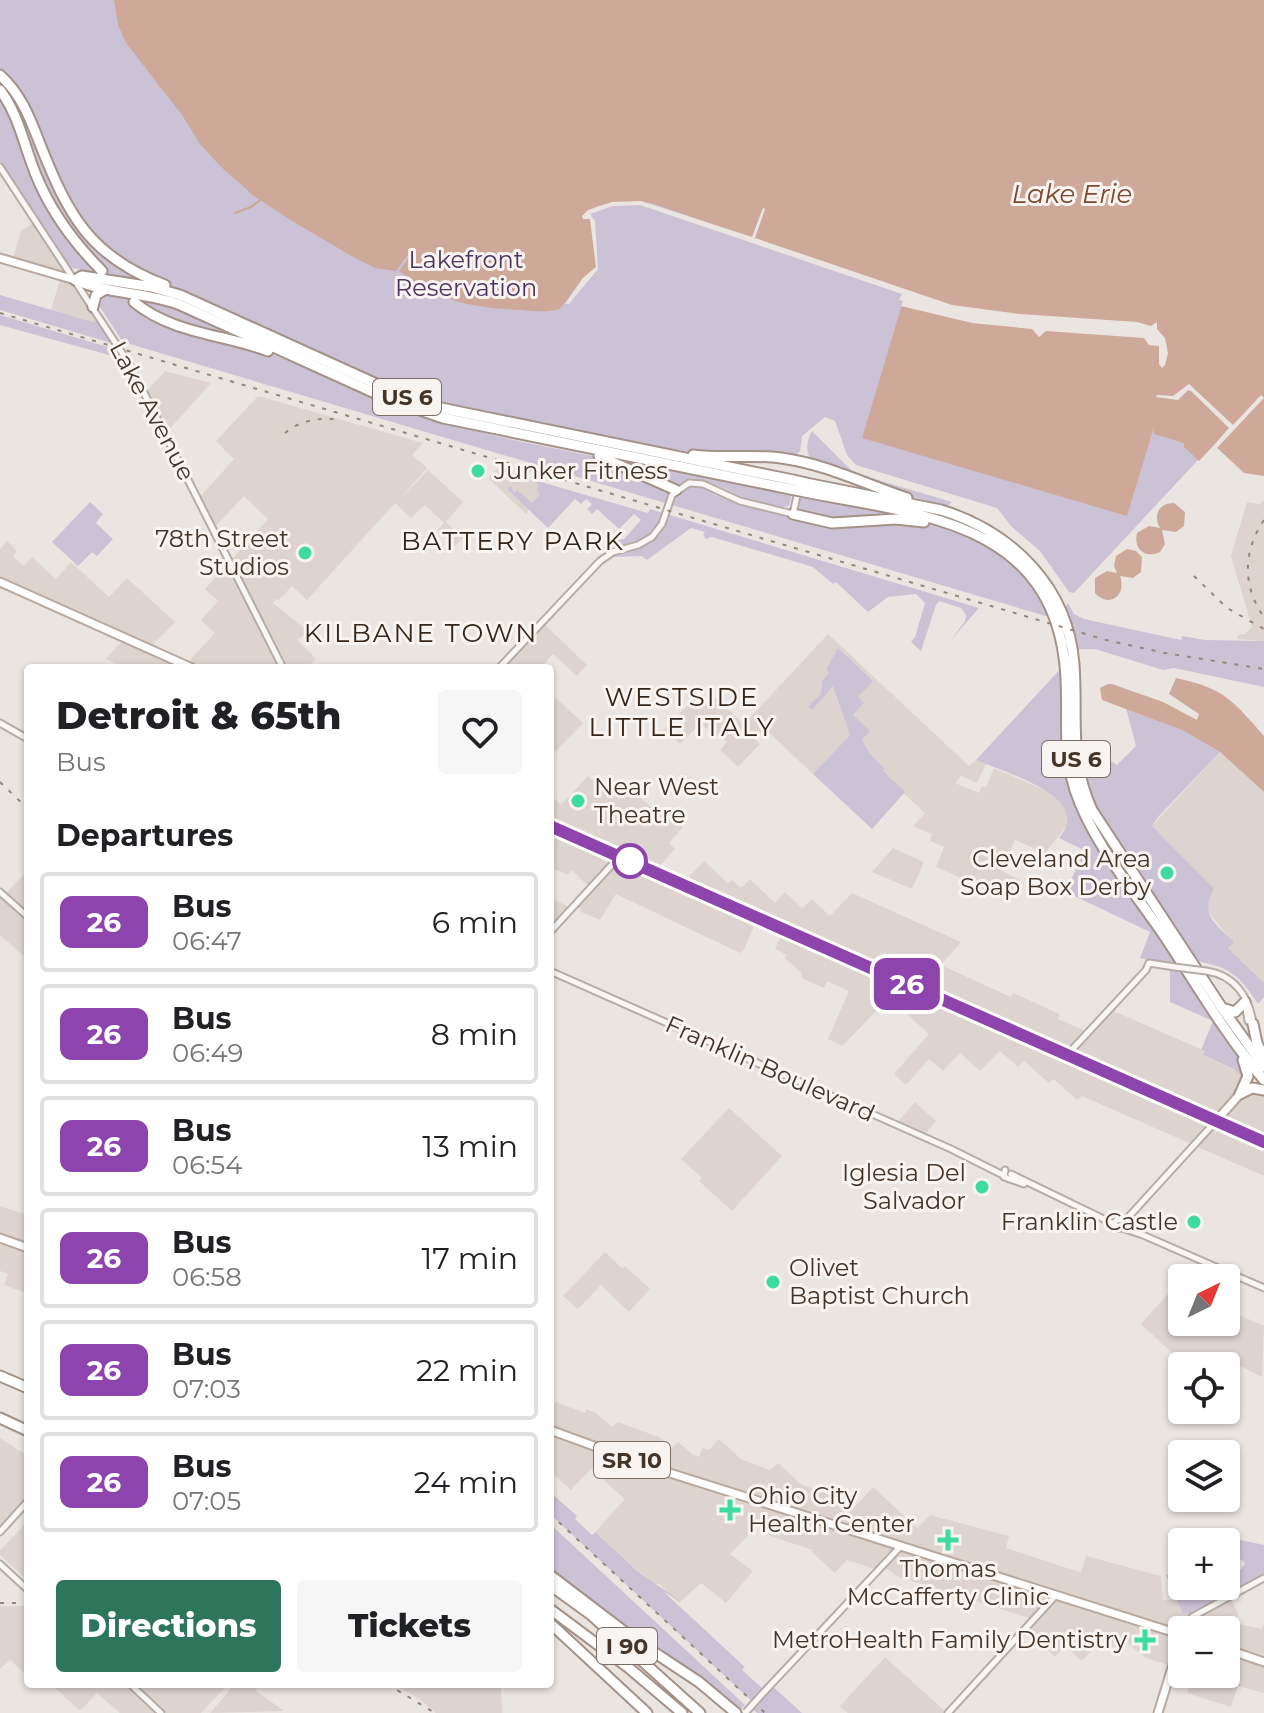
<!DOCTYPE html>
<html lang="en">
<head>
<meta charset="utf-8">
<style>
  :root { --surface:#fff; --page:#f6f6f6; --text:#202124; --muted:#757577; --line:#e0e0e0; --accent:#2d755b }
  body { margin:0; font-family:Montserrat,sans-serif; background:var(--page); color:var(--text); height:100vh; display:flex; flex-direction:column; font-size:30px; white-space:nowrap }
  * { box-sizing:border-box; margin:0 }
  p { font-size:26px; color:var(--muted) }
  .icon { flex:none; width:44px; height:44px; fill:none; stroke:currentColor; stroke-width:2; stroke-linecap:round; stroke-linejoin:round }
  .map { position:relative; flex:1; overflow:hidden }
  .side { position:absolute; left:24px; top:664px; width:530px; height:1024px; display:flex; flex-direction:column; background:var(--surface); border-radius:8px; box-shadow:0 2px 6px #0004 }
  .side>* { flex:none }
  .badge { padding:0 16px; border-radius:12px; font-size:28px; line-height:52px }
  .needle { width:52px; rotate:43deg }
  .controls { position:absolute; left:1168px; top:1264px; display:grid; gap:16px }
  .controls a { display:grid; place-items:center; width:72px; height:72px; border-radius:8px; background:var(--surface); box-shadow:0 2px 6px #0004; font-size:40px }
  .map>.badge { position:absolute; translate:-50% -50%; box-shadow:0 0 0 4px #fff }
  h2 { padding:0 32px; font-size:30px; line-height:72px }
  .round { display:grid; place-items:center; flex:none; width:84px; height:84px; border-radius:8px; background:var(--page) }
  .head { display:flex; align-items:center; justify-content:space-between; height:136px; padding:0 32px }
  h1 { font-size:38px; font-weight:800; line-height:60px }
  .button { display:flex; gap:16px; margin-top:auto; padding:16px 32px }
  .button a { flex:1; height:92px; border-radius:8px; background:var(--accent); color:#fff; font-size:32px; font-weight:800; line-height:92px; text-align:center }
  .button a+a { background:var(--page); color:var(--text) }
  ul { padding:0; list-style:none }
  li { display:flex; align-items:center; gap:24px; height:100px; margin:0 16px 12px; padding:0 16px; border:4px solid var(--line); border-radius:8px }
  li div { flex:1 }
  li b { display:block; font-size:30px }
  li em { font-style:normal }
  li .badge { min-width:88px; font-weight:700; text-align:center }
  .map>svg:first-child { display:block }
</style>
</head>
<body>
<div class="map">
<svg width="1264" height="1713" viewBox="0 0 1264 1713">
  <rect width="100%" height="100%" fill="#ebe5e1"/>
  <path fill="#ded4cf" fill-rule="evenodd" d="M36,221L101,320L93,322L51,310L61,276L12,262L21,231Z
    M165,371L211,383L166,433L147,391Z
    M258,396L423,443L412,455L427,468L399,500L428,470L463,502L446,522L463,538L455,546L438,530L444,523L425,505L411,518L395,503L307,600L292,586L279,600L276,599L273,603L309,632L297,640L316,659L310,665L313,668H125L106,659L124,639L0,582V549L7,541L17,551L13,556L24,566L32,557L56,579L71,562L109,597L127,578L175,622L150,648L185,665L215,633L201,620L218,601L205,589L268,519L244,496L214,528L200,497L234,459L216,441Z
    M497,469L534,480L540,486V494L526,514L488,478Z
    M1264,500V641L1237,639L1238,635L1245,634L1252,627L1231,556L1247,502L1260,504Z
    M542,622L587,665L577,676L553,654L540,668H499Z
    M828,634L969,766L976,760L986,764L977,783L961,776L955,783L979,793L982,786L986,787L994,768L1052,793L1064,803L1069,818L1067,826L1045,853L1015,840L1002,871L1020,880L1004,897L936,867L944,847L930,841L932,834L913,826L925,813L853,746L850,735L813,774L765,729L755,739L760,744L738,767L720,750L727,742L700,724L680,744L664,730L698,694L705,701L711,694L744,724Z
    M556,698L583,723L550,757V705Z
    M1220,752L1264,792V983L1228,948L1233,942L1208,912V900L1152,826Z
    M588,776L605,792L618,779L659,813L664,809L683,827L669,843L675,849L655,871L682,884L704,861L728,883L732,880L741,888L750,879L775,903L785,892L802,908L812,899L830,916L852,893L961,942L941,965L1011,997L1013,993L1060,1014L1058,1019L1088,1032L1109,1009L1205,1051L1204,1056L1234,1069L1241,1076H1248L1246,1083L1264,1090V1176L1082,1096L1077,1100L1054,1079L1049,1083L1024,1061L1018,1067L1000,1051L980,1071L960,1053L943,1071L929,1059L906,1085L894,1074L929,1034L889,998L842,1046L828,1039L849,991L827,981L824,988L801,978L802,974L785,958L787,955L775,949L784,929L758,918L743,951L740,953L616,894L600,920L581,912V908H572L550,932V898L572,908L590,888L572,870L568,875L550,867V795L561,805Z
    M893,848L924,862L912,889L872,872Z
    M28,870V960L0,935V892L4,895Z
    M915,1102L936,1121L923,1137L895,1125Z
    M729,1108L782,1156L732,1211L699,1181L702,1178L681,1159Z
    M0,1206L28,1215V1294L4,1285L8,1274L0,1271Z
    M605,1252L622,1268L625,1266L650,1289L629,1312L601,1285L578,1309L563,1296Z
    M1175,1286L1182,1289V1322H1226V1309L1264,1326L1262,1377L1238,1365L1236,1369L1223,1362L1219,1366H1186L1141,1324Z
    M556,1402L585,1413L586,1409L596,1413L612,1427L618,1422L659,1437L671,1448L678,1442L692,1454L699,1457L702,1448L709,1450L719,1439L741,1459L770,1470L778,1463L802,1485L840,1497L851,1511L873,1487L917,1528L930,1515L1009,1536L1006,1548L1067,1568L1081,1572L1086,1556L1161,1576L1163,1600L1177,1599L1183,1613L1189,1611V1618L1230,1597L1238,1613L1236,1623L1262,1629L1264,1624V1693L1238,1686L1231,1707L1187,1693L1191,1681L1170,1674L1172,1666L1146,1658L1125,1641L1116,1651L1102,1639L1082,1661L1065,1646L1055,1657L1025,1629L1032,1619L899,1577L882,1566L878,1570L847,1560L835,1573L812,1552L813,1550L770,1536L758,1525L730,1554L753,1571L726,1603L701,1583L679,1603L659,1584L652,1583L595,1532L625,1499L591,1469L571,1490L550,1471V1409ZM1182,1630H1226V1674H1182Z
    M0,1438L28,1456V1496L0,1526Z
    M28,1520V1581L0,1555V1551Z
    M0,1606H28V1677L10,1660L0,1669Z
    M885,1657L947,1713H848L840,1706Z
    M51,1684H228L201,1713H120L97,1693L80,1711Z
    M235,1684H259L256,1691L284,1711L210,1713Z
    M393,1684H501L502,1713H436L419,1699Z"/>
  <path fill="#ccc2d6" d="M0,0H137L733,184L1226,430L1074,593L1069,592L1040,551L1012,527L997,508L856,465L847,455L835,421L825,417L802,436L800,451L794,457L701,454L563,431L459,409L402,391L195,296L137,272L117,260L69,207L31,115L0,72Z
    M0,78L12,91L69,215L145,280V282L71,268L0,161V93L60,218L0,86Z
    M104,293L138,297L179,308L245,338L244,341C204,332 169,326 136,301L133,304C168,336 215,334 257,349C313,369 365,397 421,415C485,437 552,447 618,461L619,458L792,494L789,506C753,514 717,474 687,480C717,497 756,516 791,509L796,517C833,527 851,523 888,522C933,520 981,534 1014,566C1029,580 1043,597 1049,617L123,342L98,304V297Z
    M0,295L93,322L101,320L118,345L0,310Z
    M0,315L121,351L127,360L0,325Z
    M812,431L854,473L952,502L947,506L907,496L813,462C805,454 806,441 812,431Z
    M534,480L648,513L650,509L979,608L951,640L965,621L966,615L961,608L939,601L936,605L921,651L911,642L915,637L925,603L916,594L888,597L868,612L836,582L833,584L813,567L712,537L706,539L703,535L705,532L691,528L647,560L642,556L613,557L609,554L616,551V540L624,539L641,520L634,514L619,529L597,509L592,514L587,509L592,504L586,499L581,504L575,499L548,528L507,489L511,486L514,493L517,490L532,503L540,494L537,489L539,486Z
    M801,496L902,515L838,521L801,513L798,510Z
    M90,502L103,514L96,523L113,539L97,556L92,552L78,566L52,542Z
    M1068,603L1074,614L1084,619L1181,640L1182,636L1205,640L1264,641V687L1174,668L1163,670L1095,649H1077L1064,608Z
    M838,648L873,681L858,697L864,703L853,715L870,731L862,740L870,754L885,769L883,771L905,792L872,829L813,774L850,735L833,686L812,710L808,707L821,694L822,681L829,673L826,670Z
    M1065,664V732L1083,811L1245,1064L1248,1076H1241L1234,1069L1203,1055L1205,1051L1201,1050L1213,1021L1170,1002V966L1140,958L1150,932L1066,892L1084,850L1059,838C1096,797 1003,772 976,760Z
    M1126,708L1182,730L1220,752L1158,817L1152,826L1214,889C1199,915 1216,924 1234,942L1228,948L1264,983V997L1258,1004C1240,976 1229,966 1195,961L1099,815L1086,785L1078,747L1097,752L1117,765L1136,746Z
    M550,1492L577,1516L575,1519L592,1535L595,1532L641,1574L682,1602L664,1592L745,1667L742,1670L765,1691L771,1685L802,1713H757L751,1707L754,1703L550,1514Z
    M550,1524L745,1705L741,1709L743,1713H738L550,1570Z
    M1207,1533L1264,1545V1578L1189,1619V1612L1183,1614L1166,1575L1182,1573V1586H1226V1577L1237,1574L1245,1564L1244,1561L1226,1555V1542H1206Z"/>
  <path fill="#cea999" d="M114,0H1264V476L1244,473L1214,445L1199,461L1184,447V443L1154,434V427L1127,516L862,438L906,291L651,203C628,202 600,198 583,216L590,218L596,267L583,278L560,309C548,313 535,311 522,310C472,308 441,302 399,271L414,250L412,249L396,271L375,268L355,258L292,221L254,196L221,167L200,144L182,115L126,43L118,25Z
    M1174,503L1185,512L1184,526L1176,532L1162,530L1165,544L1160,552C1145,559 1133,549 1137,533L1149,526L1160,528C1153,516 1158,503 1174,503Z
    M1127,549L1136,551L1142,557L1141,572L1133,578L1120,576C1127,595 1110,609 1095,593V578L1107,571L1117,573L1114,566L1116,556Z
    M1176,678C1224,688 1232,700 1264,736V792L1220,752L1182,730L1102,700L1100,688L1108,684H1112L1163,702L1197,720L1199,714L1169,694Z"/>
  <path fill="#ebe5e1" d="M641,201L752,237L763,208L765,209L755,238L952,305L1020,314L1137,322L1151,326L1157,322V329L1165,338L1168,353L1165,365L1162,368L1159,364V346L1149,345L1144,338L1046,331L1039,337L1032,329L972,323L901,306L903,301L899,300L902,294L640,205L613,206L590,214L595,221L598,269L569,304H565L583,278L596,267L590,219H583L582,216L588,210L612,202Z
    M1189,384L1233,425L1261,395L1264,398L1217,448L1214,445L1229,428L1191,391L1188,390L1178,400L1156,397L1157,395L1173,396Z"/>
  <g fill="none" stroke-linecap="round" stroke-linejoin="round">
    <path stroke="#cea999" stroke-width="2" d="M235,213L251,207L260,200"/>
    <g stroke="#b6aca6" stroke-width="9">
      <path id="minor" d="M0,167L130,365L283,668
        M499,668L600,561L613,552L638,545L652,537L662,524L672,495L689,483L703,484L740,501L793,514L798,491
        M0,723L28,739
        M0,892L28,917
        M550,932L619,857
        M550,971L951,1149L1003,1175
        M1206,971C1234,975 1249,996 1253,1023
        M1245,1003L1248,1021
        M1067,1055L1146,970L1149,963L1175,967
        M1005,1170L1004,1177L1024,1184
        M1011,1174L1114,1224
        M1114.5 1224a4.5 4.5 0 1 1 9 0a4.5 4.5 0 1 1-9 0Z
        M1123,1223L1216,1121
        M1122,1228L1143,1235L1264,1288
        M0,1532L28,1501
        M0,1564L28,1590
        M1184,1630L1192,1617L1264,1578
        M130,1684L161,1713
        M765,1691L900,1547
        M948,1713L1056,1595"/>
    </g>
    <g stroke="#b8a99f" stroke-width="11">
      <path id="major" d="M0,258L75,280
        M0,582L192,668
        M550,826L1264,1142
        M1216,1121L1240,1094
        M0,1238L28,1248
        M550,1430L654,1468L1182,1635
        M1226,1649L1264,1662
        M1158,1713L1182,1635"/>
    </g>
    <g stroke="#a39287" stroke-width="13">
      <path id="highway" d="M0,75C21,94 30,118 40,144C68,215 90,257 165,285
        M0,90C19,115 24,146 36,175C51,212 74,243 102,271
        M75,280L82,276L152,287L180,295L381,386L441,408L793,480
        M75,280C107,294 144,292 178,304L388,399L443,418L790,489
        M134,302C173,334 223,334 268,351
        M93,307L96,295L106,289
        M693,455C722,459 752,454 781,458C826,464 865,484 907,498
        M599,456L676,490
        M806,483L941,510C1012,532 1068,587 1074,664C1078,719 1068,756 1092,810L1222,1008L1264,1067
        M805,492C913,514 1045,519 1064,657C1071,702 1060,745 1075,790C1092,842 1136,894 1167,940C1198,987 1227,1037 1264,1080
        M793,514L832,523L896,519L924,522
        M1222,1008L1235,1012L1245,1002
        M1253,1024L1257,1043L1264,1058
        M1240,1094L1248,1076L1243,1060
        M1240,1094L1252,1088L1264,1090
        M0,1376L28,1388
        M0,1418L28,1431
        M550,1575L634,1639L699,1682L736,1713
        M550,1585L590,1614L700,1713
        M550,1609L629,1668L682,1713
        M550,1623L647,1713"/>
    </g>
    <use href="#minor" stroke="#f9f7f5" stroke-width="5"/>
    <use href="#major" stroke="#fff" stroke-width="7"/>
    <use href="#highway" stroke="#fff" stroke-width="9"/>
    <path stroke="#978579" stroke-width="2" stroke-dasharray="4 8" stroke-linecap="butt" d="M0,313L1106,640L1165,653L1264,669
      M285,433C301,420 319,417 340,420
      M1264,520C1243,551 1242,586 1264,617
      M1194,576L1227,608L1264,629
      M0,782L28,809
      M550,1514L765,1713
      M0,1603H28
      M387,1684L435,1713"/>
    <g stroke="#b6aca6" stroke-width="9" stroke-linecap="butt">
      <path id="minor-bridge" d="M1175,967L1206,971
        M746,1712L765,1691"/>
    </g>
    <g stroke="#a39287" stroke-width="13" stroke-linecap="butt">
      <path id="highway-bridge" d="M793,480L806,483
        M790,489L805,492"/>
    </g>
    <use href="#minor-bridge" stroke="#f9f7f5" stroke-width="5"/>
    <use href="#highway-bridge" stroke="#fff" stroke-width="9"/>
  </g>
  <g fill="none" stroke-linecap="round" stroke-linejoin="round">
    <g stroke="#fff" stroke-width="18">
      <path id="line" d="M550,826L1264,1142"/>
    </g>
    <use href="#line" stroke="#8e44ad" stroke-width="12"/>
  </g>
  <g fill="#3cdb9f" stroke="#f8f4f1" stroke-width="3">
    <circle cx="478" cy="471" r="8"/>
    <circle cx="305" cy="553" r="8"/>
    <circle cx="578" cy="801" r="8"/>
    <circle cx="1167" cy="873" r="8"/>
    <circle cx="982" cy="1187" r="8"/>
    <circle cx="1194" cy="1222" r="8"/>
    <circle cx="773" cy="1282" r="8"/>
    <path d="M726 1498h8v8h8v8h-8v8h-8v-8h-8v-8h8z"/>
    <path d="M944 1528h8v8h8v8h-8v8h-8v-8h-8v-8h8z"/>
    <path d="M1141 1628h8v8h8v8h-8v8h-8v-8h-8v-8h8z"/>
  </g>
  <circle fill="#fff" stroke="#8e44ad" stroke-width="4" cx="630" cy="861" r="16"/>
  <g text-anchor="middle" stroke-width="6" stroke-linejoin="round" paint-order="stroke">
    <g fill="#f8f4f1" stroke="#7b6e64" stroke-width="2">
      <rect x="373" y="379" width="68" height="36" rx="6"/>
      <rect x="1042" y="741" width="68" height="36" rx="6"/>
      <rect x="594" y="1442" width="76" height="36" rx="6"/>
      <rect x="597" y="1628" width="60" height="36" rx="6"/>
    </g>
    <g font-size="22" font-weight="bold" fill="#453428">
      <text x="407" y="405">US 6</text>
      <text x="1076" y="767">US 6</text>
      <text x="632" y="1468">SR 10</text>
      <text x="627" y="1654">I 90</text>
    </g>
    <g font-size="24" fill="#4f3462" stroke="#f8f4f1">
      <text x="466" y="268">Lakefront<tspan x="466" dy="28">Reservation</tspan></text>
    </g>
    <g font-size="24" fill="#453428" stroke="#f8f4f1">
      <text transform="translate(152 411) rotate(62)" y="8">Lake Avenue</text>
      <text transform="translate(770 1069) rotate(24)" y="8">Franklin Boulevard</text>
    </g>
    <g font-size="24" fill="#453428" stroke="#f8f4f1" text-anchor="end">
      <text x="494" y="479" text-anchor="start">Junker Fitness</text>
      <text x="289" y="547">78th Street<tspan x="289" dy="28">Studios</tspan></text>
      <text x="594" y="795" text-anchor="start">Near West<tspan x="594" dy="28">Theatre</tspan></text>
      <text x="1151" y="867">Cleveland Area<tspan x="1151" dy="28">Soap Box Derby</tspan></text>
      <text x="966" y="1181">Iglesia Del<tspan x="966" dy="28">Salvador</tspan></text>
      <text x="1178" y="1230">Franklin Castle</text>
      <text x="789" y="1276" text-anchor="start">Olivet<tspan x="789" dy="28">Baptist Church</tspan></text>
      <text x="748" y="1504" text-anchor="start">Ohio City<tspan x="748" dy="28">Health Center</tspan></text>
      <text x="948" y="1577" text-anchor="middle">Thomas<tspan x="948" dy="28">McCafferty Clinic</tspan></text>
      <text x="1127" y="1648">MetroHealth Family Dentistry</text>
    </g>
    <g font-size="26" font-style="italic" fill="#7d482e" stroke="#f8f4f1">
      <text x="1072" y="203">Lake Erie</text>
    </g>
    <g font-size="26" letter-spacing="2" fill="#36261a" stroke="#f8f4f1">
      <text x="513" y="550">BATTERY PARK</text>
      <text x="421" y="642">KILBANE TOWN</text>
      <text x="682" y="706">WESTSIDE<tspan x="682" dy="30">LITTLE ITALY</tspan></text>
    </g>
  </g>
</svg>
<div class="controls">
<a><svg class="needle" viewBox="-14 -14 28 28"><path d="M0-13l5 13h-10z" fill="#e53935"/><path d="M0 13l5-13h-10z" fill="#757577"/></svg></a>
<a><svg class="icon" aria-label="locate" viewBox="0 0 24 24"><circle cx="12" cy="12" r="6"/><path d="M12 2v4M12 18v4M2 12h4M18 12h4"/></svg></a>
<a><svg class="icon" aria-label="layers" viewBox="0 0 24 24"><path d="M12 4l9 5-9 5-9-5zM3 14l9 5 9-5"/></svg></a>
<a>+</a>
<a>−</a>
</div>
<b class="badge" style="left:907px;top:984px;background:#8e44ad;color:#fff">26</b>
<section class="side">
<div class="head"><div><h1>Detroit &amp; 65th</h1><p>Bus</p></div><a class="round"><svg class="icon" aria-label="heart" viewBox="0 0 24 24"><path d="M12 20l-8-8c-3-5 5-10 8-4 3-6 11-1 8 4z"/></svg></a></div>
<h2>Departures</h2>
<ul>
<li><span class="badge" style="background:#8e44ad;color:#fff">26</span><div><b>Bus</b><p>06:47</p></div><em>6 min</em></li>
<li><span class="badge" style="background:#8e44ad;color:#fff">26</span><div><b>Bus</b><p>06:49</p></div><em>8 min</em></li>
<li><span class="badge" style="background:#8e44ad;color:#fff">26</span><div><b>Bus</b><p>06:54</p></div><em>13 min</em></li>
<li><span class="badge" style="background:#8e44ad;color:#fff">26</span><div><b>Bus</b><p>06:58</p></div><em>17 min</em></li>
<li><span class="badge" style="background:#8e44ad;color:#fff">26</span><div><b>Bus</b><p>07:03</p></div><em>22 min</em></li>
<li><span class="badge" style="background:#8e44ad;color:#fff">26</span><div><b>Bus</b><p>07:05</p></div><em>24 min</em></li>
</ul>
<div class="button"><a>Directions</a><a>Tickets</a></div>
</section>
</div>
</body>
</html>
